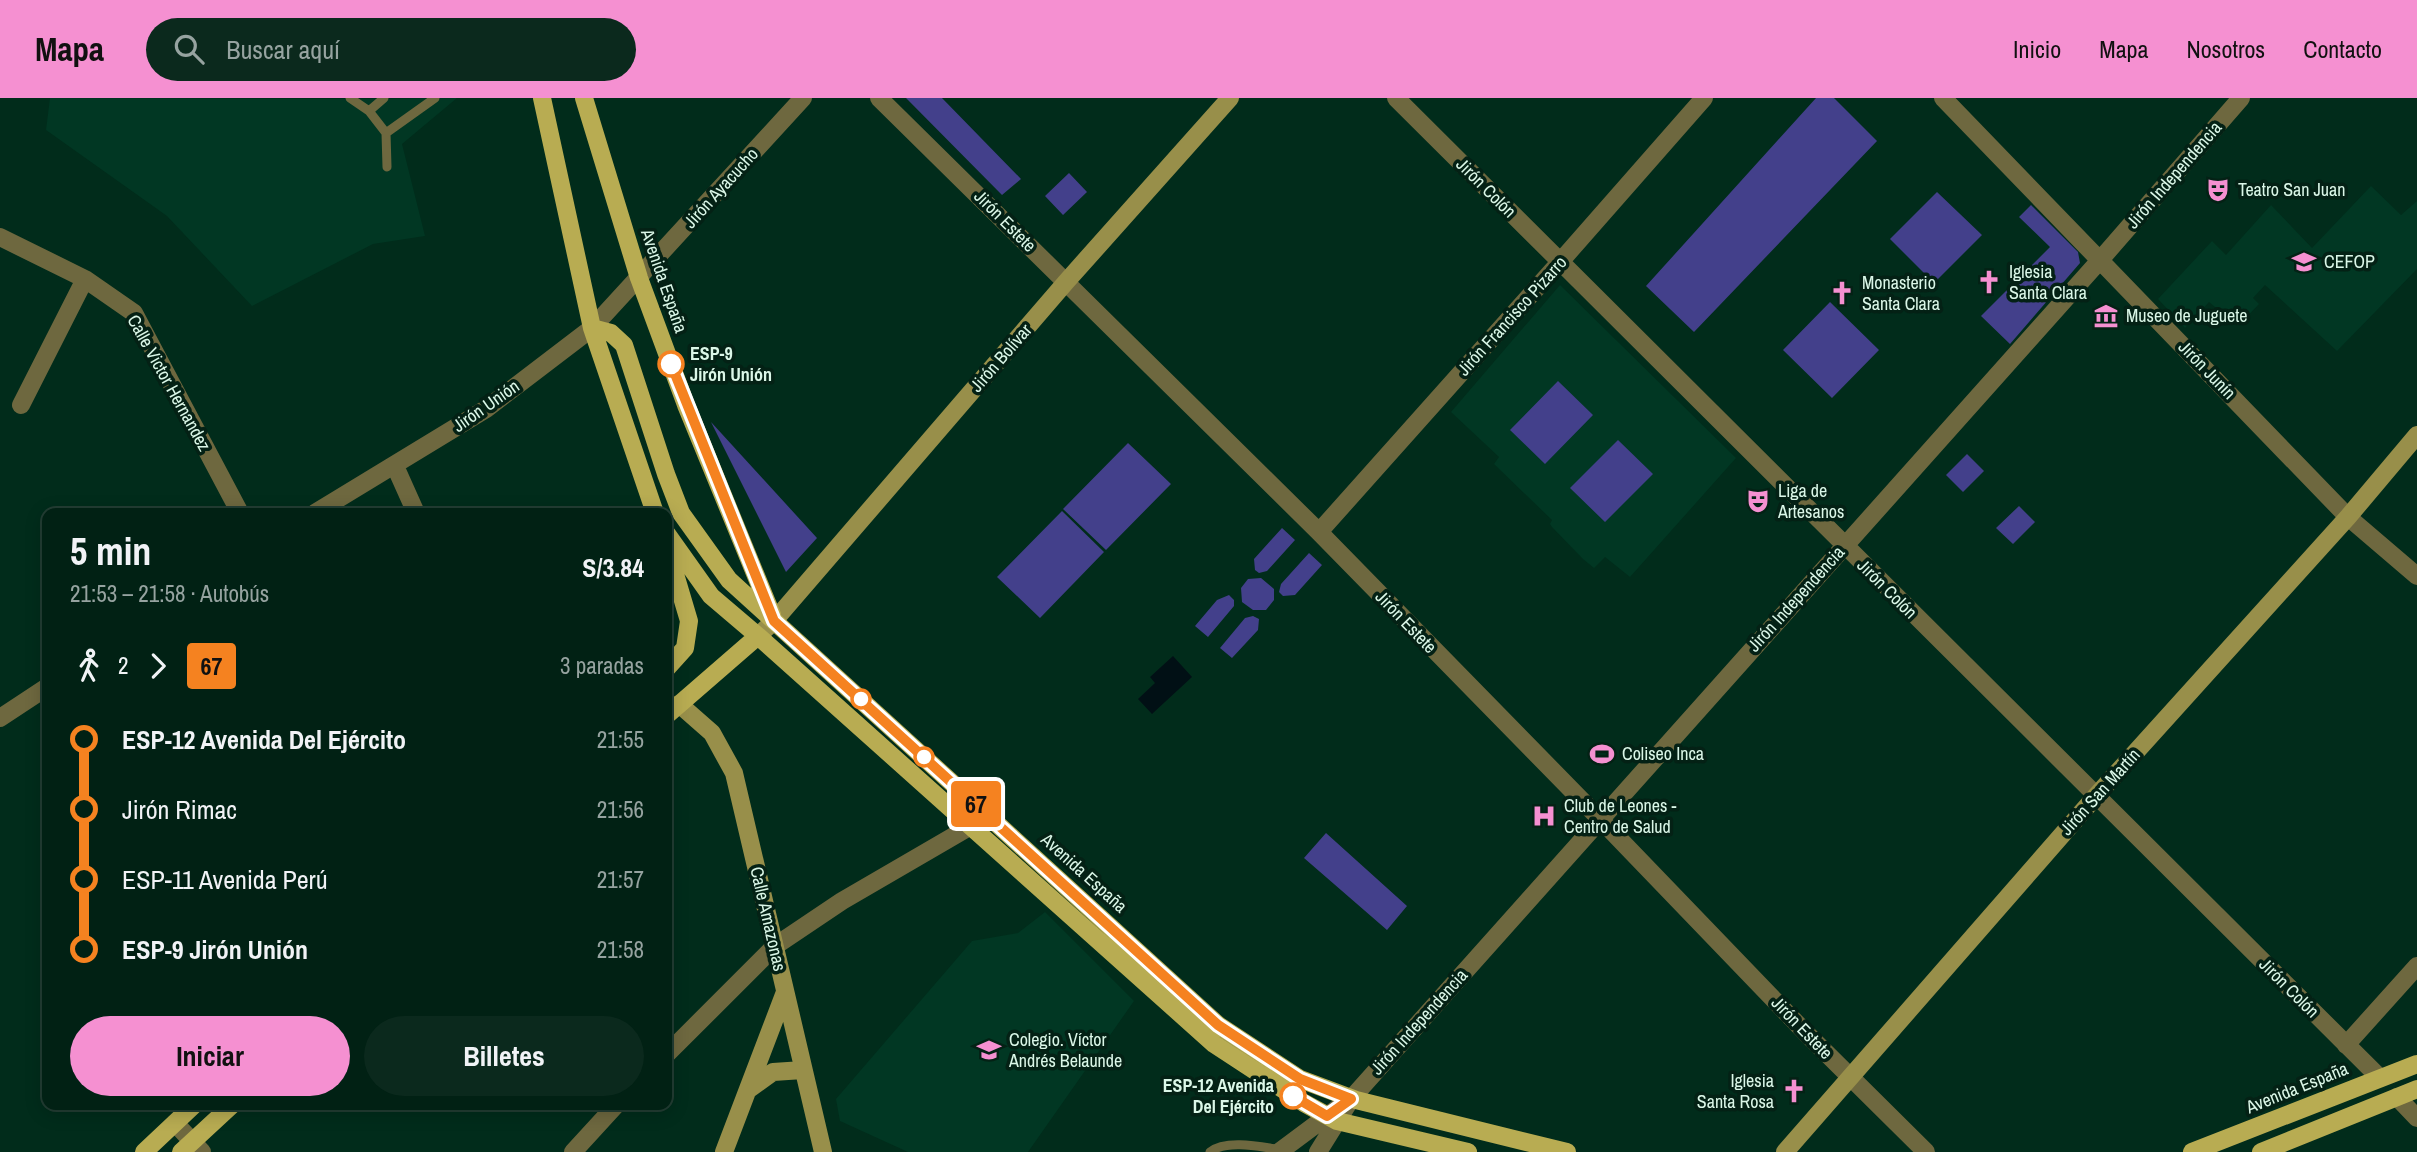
<!DOCTYPE html>
<html lang="es">
<head>
<meta charset="utf-8">
<style>
  :root { --surface:#012114; --page:#0b291d; --text:#f1f3f6; --muted:#96a3a0; --line:#233e34; --accent:#f590d1 }
  body { margin:0; font-family:"Archivo Narrow",sans-serif; background:var(--page); color:var(--text); height:100vh; display:flex; flex-direction:column; font-size:26px; white-space:nowrap }
  * { box-sizing:border-box; margin:0 }
  p { font-size:23px; color:var(--muted) }
  .icon { flex:none; width:38px; height:38px; fill:none; stroke:currentColor; stroke-width:2; stroke-linecap:round; stroke-linejoin:round }
  .map { position:relative; flex:1; overflow:hidden }
  .sheet { position:absolute; left:42px; top:410px; width:630px; height:602px; display:flex; flex-direction:column; background:var(--surface); border-radius:14px; box-shadow:0 4px 18px #0003,0 0 0 2px var(--line) }
  .sheet>* { flex:none }
  .badge { padding:0 14px; border-radius:5px; font-size:24px; line-height:46px }
  .map>.badge { position:absolute; translate:-50% -50%; box-shadow:0 0 0 4px #fff }
  .legs { display:flex; align-items:center; gap:10px; height:77px; padding:0 28px; font-size:23px }
  .legs p { margin-inline-start:auto }
  .headline { display:flex; align-items:center; justify-content:space-between; height:119px; padding:0 28px }
  h1 { font-size:38px; font-weight:800; line-height:52px }
  .action { display:flex; gap:14px; margin-top:auto; padding:14px 28px }
  .action a { flex:1; height:80px; border-radius:42px; background:var(--accent); color:#111; font-size:28px; font-weight:800; line-height:80px; text-align:center }
  .action a+a { background:var(--page); color:var(--text) }
  ul { padding:0 28px; list-style:none }
  li { display:flex; align-items:center; gap:24px; height:70px; font-size:26px }
  li i { display:grid; place-items:center; width:10px; height:100%; margin:0 9px; background:currentColor }
  li i::after { content:''; width:18px; height:18px; margin:-9px; border:5px solid; border-radius:50%; background:var(--surface) }
  li p { margin-inline-start:auto }
  li:first-child i { background:linear-gradient(#0000 50%,currentColor 0) }
  li:last-child i { background:linear-gradient(currentColor 50%,#0000 0) }
  header { display:flex; align-items:center; gap:42px; box-sizing:border-box; height:98px; padding:0 35px; background:var(--accent); color:#111 }
  header strong { font-size:33px }
  nav { display:flex; gap:38px; margin-inline-start:auto; font-size:24px }
  .search { width:490px; height:63px; background:var(--page); display:flex; align-items:center; gap:18px; box-sizing:border-box; padding:0 24px; border-radius:38px; color:var(--muted); font-size:26px }
  .map>svg:first-child { display:block }
</style>
</head>
<body>
<header>
<strong>Mapa</strong>
<div class="search"><svg class="icon" aria-label="search" viewBox="0 0 24 24"><circle cx="10" cy="10" r="6"/><path d="M15 15l6 6"/></svg>Buscar aquí</div>
<nav><a>Inicio</a><a>Mapa</a><a>Nosotros</a><a>Contacto</a></nav>
</header>
<div class="map">
<svg width="2417" height="1054" viewBox="0 0 2417 1054">
  <rect width="100%" height="100%" fill="#012c1b"/>
  <path fill="#013723" d="M50,0L364,1L457,0L402,46L425,138L373,146L252,208L167,118L46,32Z
    M2371,88L2401,117L2417,103V171L2337,253L2265,187L2253,200L2259,206L2238,228L2209,204L2185,230L2158,201L2212,143L2226,157L2271,107L2312,150Z
    M1560,187L1736,360L1630,479L1605,459L1594,470L1583,461L1552,429L1550,426L1552,422L1494,366L1499,359L1451,314Z
    M1045,814L1134,903L1028,1054H908L840,1023L836,1001L972,843L1018,835Z"/>
  <path fill="#43408b" d="M906,0H942L1021,81L1002,97Z
    M1816,0H1834L1877,43L1694,234L1646,188Z
    M1069,75L1087,94L1063,117L1045,98Z
    M1937,94L1982,137L1934,185L1890,141Z
    M2031,107L2078,154L2080,165L2010,246L1981,218L2050,149L2019,119Z
    M1830,204L1879,252L1832,300L1783,252Z
    M1558,283L1593,317L1545,366L1510,332Z
    M711,324L817,440L786,474Z
    M1618,342L1653,376L1605,424L1570,390Z
    M1128,345L1171,386L1106,452L1063,411Z
    M1967,356L1984,373L1963,394L1946,377Z
    M2019,408L2035,424L2013,446L1996,430Z
    M1062,413L1104,454L1040,520L997,479Z
    M1282,430L1295,442L1267,473L1259,475L1255,472L1254,461Z
    M1309,455L1322,467L1295,497L1283,498L1279,494L1281,486Z
    M1261,480L1274,491V502L1266,512H1253L1242,504L1241,490L1248,481Z
    M1229,497L1234,502V508L1208,539L1195,528L1217,502Z
    M1253,518L1259,521L1258,532L1232,560L1220,550L1245,520Z
    M1326,735L1407,808L1387,832L1304,760Z"/>
  <path fill="#011015" d="M1173,558L1192,579L1152,616L1138,601L1155,585L1150,579Z"/>
  <g fill="none" stroke-linecap="round" stroke-linejoin="round">
    <path stroke="#6e683f" stroke-width="9" d="M350,0L369,13L386,35L387,69
      M369,13L384,0
      M386,35L435,0
      M1210,1054C1226,1041 1262,1049 1282,1052"/>
    <path stroke="#6e683f" stroke-width="18" d="M879,0L1319,434L1601,722L1806,935L1926,1054
      M1396,0L2380,980
      M1943,0L2348,419L2417,478
      M0,139L85,181L134,215L240,415
      M21,307L85,181
      M395,368L416,415
      M315,415L486,311L592,230L803,0
      M1319,434L1560,164L1704,0
      M0,620L47,589
      M2346,947L2417,868
      M667,956L775,848L842,803L971,728
      M2397,999L2417,1020
      M175,1025L202,1054
      M573,1054L617,1006
      M1279,1054L1338,1010
      M1318,1054L1351,1001L2101,161L2241,0"/>
    <path stroke="#988f4a" stroke-width="18" d="M758,538L774,523L1066,184L1230,0
      M679,606L712,635L734,675L823,1054
      M748,992L773,974L803,972
      M724,1054L785,894
      M1785,1054L2096,698L2348,419L2417,337"/>
    <path stroke="#b8ac52" stroke-width="18" d="M542,0L592,230L655,415
      M584,0L639,180L686,307L772,517
      M592,230L611,235L624,247L666,376L681,415L729,482L1218,927L1300,981L1356,1002L1567,1054
      M667,436L711,498L758,538L1214,946L1304,1005L1337,1023L1468,1054
      M667,449L689,523L685,550L667,570
      M667,617L758,538
      M144,1054L195,1006
      M181,1054L233,1006
      M2192,1054L2417,966
      M2261,1054L2417,991"/>
  </g>
  <g fill="none" stroke-linecap="round" stroke-linejoin="round">
    <g stroke="#fff" stroke-width="16">
      <path id="line-1" d="M671,266L774,523L1218,927L1300,981L1351,1001L1327,1018L1293,998"/>
    </g>
    <use href="#line-1" stroke="#f58220" stroke-width="10"/>
  </g>
  <defs>
    <g id="theatre-bare" transform="scale(1.89)"><path d="M-5-5.5Q0-4 5-5.5V0Q5 5 0 6Q-5 5-5 0ZM-3.3-2.5H-1v1.5H-3.3ZM1-2.5H3.3v1.5H1ZM-2.8 1Q0 5.5 2.8 1Z" fill="#f590d1" stroke="#042115" stroke-width="2.5" paint-order="stroke"/></g>
    <g id="university-bare" transform="scale(1.89)"><path d="M0-5L7-2L0 1L-7-2ZM-4 1L0 2.5L4 1V4Q0 6-4 4Z" fill="#f590d1" stroke="#042115" stroke-width="2.5" paint-order="stroke"/></g>
    <g id="church-bare" transform="scale(1.89)"><path d="M-1.2-6h2.4v3.5h3.3v2.4h-3.3V6h-2.4V-.1h-3.3v-2.4h3.3Z" fill="#f590d1" stroke="#042115" stroke-width="2.5" paint-order="stroke"/></g>
    <g id="museum-bare" transform="scale(1.89)"><path d="M0-6L6-3V-2H-6V-3ZM-5-1h2V3h-2ZM-1-1h2V3h-2ZM3-1h2V3H3ZM-6 4H6V6H-6Z" fill="#f590d1" stroke="#042115" stroke-width="2.5" paint-order="stroke"/></g>
    <g id="stadium-bare" transform="scale(1.89)"><path d="M0-5a6.5 5 0 1 0 0 10a6.5 5 0 1 0 0-10ZM-3.5-1.8h7v3.6h-7Z" fill="#f590d1" stroke="#042115" stroke-width="2.5" paint-order="stroke"/></g>
    <g id="hospital-bare" transform="scale(1.89)"><path d="M-5-5h3v3.5h4V-5h3V5h-3V1.5h-4V5h-3Z" fill="#f590d1" stroke="#042115" stroke-width="2.5" paint-order="stroke"/></g>
    <g id="school-bare" transform="scale(1.89)"><path d="M0-5L7-2L0 1L-7-2ZM-4 1L0 2.5L4 1V4Q0 6-4 4Z" fill="#f590d1" stroke="#042115" stroke-width="2.5" paint-order="stroke"/></g>
  </defs>
  <g fill-rule="evenodd">
    <use href="#theatre-bare" x="2218" y="92"/>
    <use href="#university-bare" x="2304" y="164"/>
    <use href="#church-bare" x="1989" y="184"/>
    <use href="#church-bare" x="1842" y="195"/>
    <use href="#museum-bare" x="2106" y="218"/>
    <use href="#theatre-bare" x="1758" y="403"/>
    <use href="#stadium-bare" x="1602" y="656"/>
    <use href="#hospital-bare" x="1544" y="718"/>
    <use href="#school-bare" x="989" y="952"/>
    <use href="#church-bare" x="1794" y="993"/>
  </g>
  <g fill="#fff" stroke="#f58220" stroke-width="3.5">
    <circle cx="671" cy="266" r="12"/>
    <circle cx="861" cy="601" r="9"/>
    <circle cx="924" cy="659" r="9"/>
    <circle cx="1293" cy="998" r="12"/>
  </g>
  <g text-anchor="middle" stroke-width="7" stroke-linejoin="round" paint-order="stroke">
    <g font-size="18" fill="#dbf7e8" stroke="#042115">
      <text transform="translate(2174 77) rotate(-49)" y="6">Jirón Independencia</text>
      <text transform="translate(721 90) rotate(-48)" y="6">Jirón Ayacucho</text>
      <text transform="translate(1486 90) rotate(45)" y="6">Jirón Colón</text>
      <text transform="translate(1005 123) rotate(45)" y="6">Jirón Estete</text>
      <text transform="translate(664 183) rotate(71)" y="6">Avenida España</text>
      <text transform="translate(1512 218) rotate(-48)" y="6">Jirón Francisco Pizarro</text>
      <text transform="translate(1001 260) rotate(-49)" y="6">Jirón Bolívar</text>
      <text transform="translate(2207 272) rotate(46)" y="6">Jirón Junín</text>
      <text transform="translate(169 285) rotate(61)" y="6">Calle Victor Hernandez</text>
      <text transform="translate(486 308) rotate(-35)" y="6">Jirón Unión</text>
      <text transform="translate(1887 491) rotate(45)" y="6">Jirón Colón</text>
      <text transform="translate(1796 501) rotate(-48)" y="6">Jirón Independencia</text>
      <text transform="translate(1406 524) rotate(46)" y="6">Jirón Estete</text>
      <text transform="translate(2100 694) rotate(-48)" y="6">Jirón San Martín</text>
      <text transform="translate(1084 775) rotate(42)" y="6">Avenida España</text>
      <text transform="translate(768 821) rotate(77)" y="6">Calle Amazonas</text>
      <text transform="translate(2289 890) rotate(45)" y="6">Jirón Colón</text>
      <text transform="translate(1419 924) rotate(-48)" y="6">Jirón Independencia</text>
      <text transform="translate(1802 930) rotate(46)" y="6">Jirón Estete</text>
      <text transform="translate(2297 990) rotate(-22)" y="6">Avenida España</text>
    </g>
    <g font-size="18" fill="#dbf7e8" stroke="#042115" text-anchor="start">
      <text x="2238" y="98">Teatro San Juan</text>
      <text x="2324" y="170">CEFOP</text>
      <text x="2009" y="180">Iglesia<tspan x="2009" dy="21">Santa Clara</tspan></text>
      <text x="1862" y="191">Monasterio<tspan x="1862" dy="21">Santa Clara</tspan></text>
      <text x="2126" y="224">Museo de Juguete</text>
      <text x="1778" y="399">Liga de<tspan x="1778" dy="21">Artesanos</tspan></text>
      <text x="1622" y="662">Coliseo Inca</text>
      <text x="1564" y="714">Club de Leones -<tspan x="1564" dy="21">Centro de Salud</tspan></text>
      <text x="1009" y="948">Colegio. Víctor<tspan x="1009" dy="21">Andrés Belaunde</tspan></text>
      <text x="1774" y="989" text-anchor="end">Iglesia<tspan x="1774" dy="21">Santa Rosa</tspan></text>
    </g>
    <g font-size="18" font-weight="bold" fill="#dbf7e8" stroke="#042115" text-anchor="start">
      <text x="690" y="262">ESP-9<tspan x="690" dy="21">Jirón Unión</tspan></text>
      <text x="1274" y="994" text-anchor="end">ESP-12 Avenida<tspan x="1274" dy="21">Del Ejército</tspan></text>
    </g>
  </g>
</svg>
<b class="badge" style="left:976px;top:706px;background:#f58220;color:#111">67</b>
<section class="sheet">
<div class="headline"><div><h1>5 min</h1><p>21:53 – 21:58 · Autobús</p></div><b>S/3.84</b></div>
<div class="legs"><svg class="icon" aria-label="walk" viewBox="0 0 24 24"><circle cx="13" cy="4" r="2"/><path d="M13 8l-2 6 4 7M11 14l-3 7M7 12l3-4h3l4 4"/></svg>2<svg class="icon" aria-label="forward" viewBox="0 0 24 24"><path d="M9 5l7 7-7 7"/></svg><b class="badge" style="background:#f58220;color:#111">67</b><p>3 paradas</p></div>
<ul>
<li><i style="color:#f58220"></i><b>ESP-12 Avenida Del Ejército</b><p>21:55</p></li>
<li><i style="color:#f58220"></i><span>Jirón Rimac</span><p>21:56</p></li>
<li><i style="color:#f58220"></i><span>ESP-11 Avenida Perú</span><p>21:57</p></li>
<li><i style="color:#f58220"></i><b>ESP-9 Jirón Unión</b><p>21:58</p></li>
</ul>
<div class="action"><a>Iniciar</a><a>Billetes</a></div>
</section>
</div>
</body>
</html>
